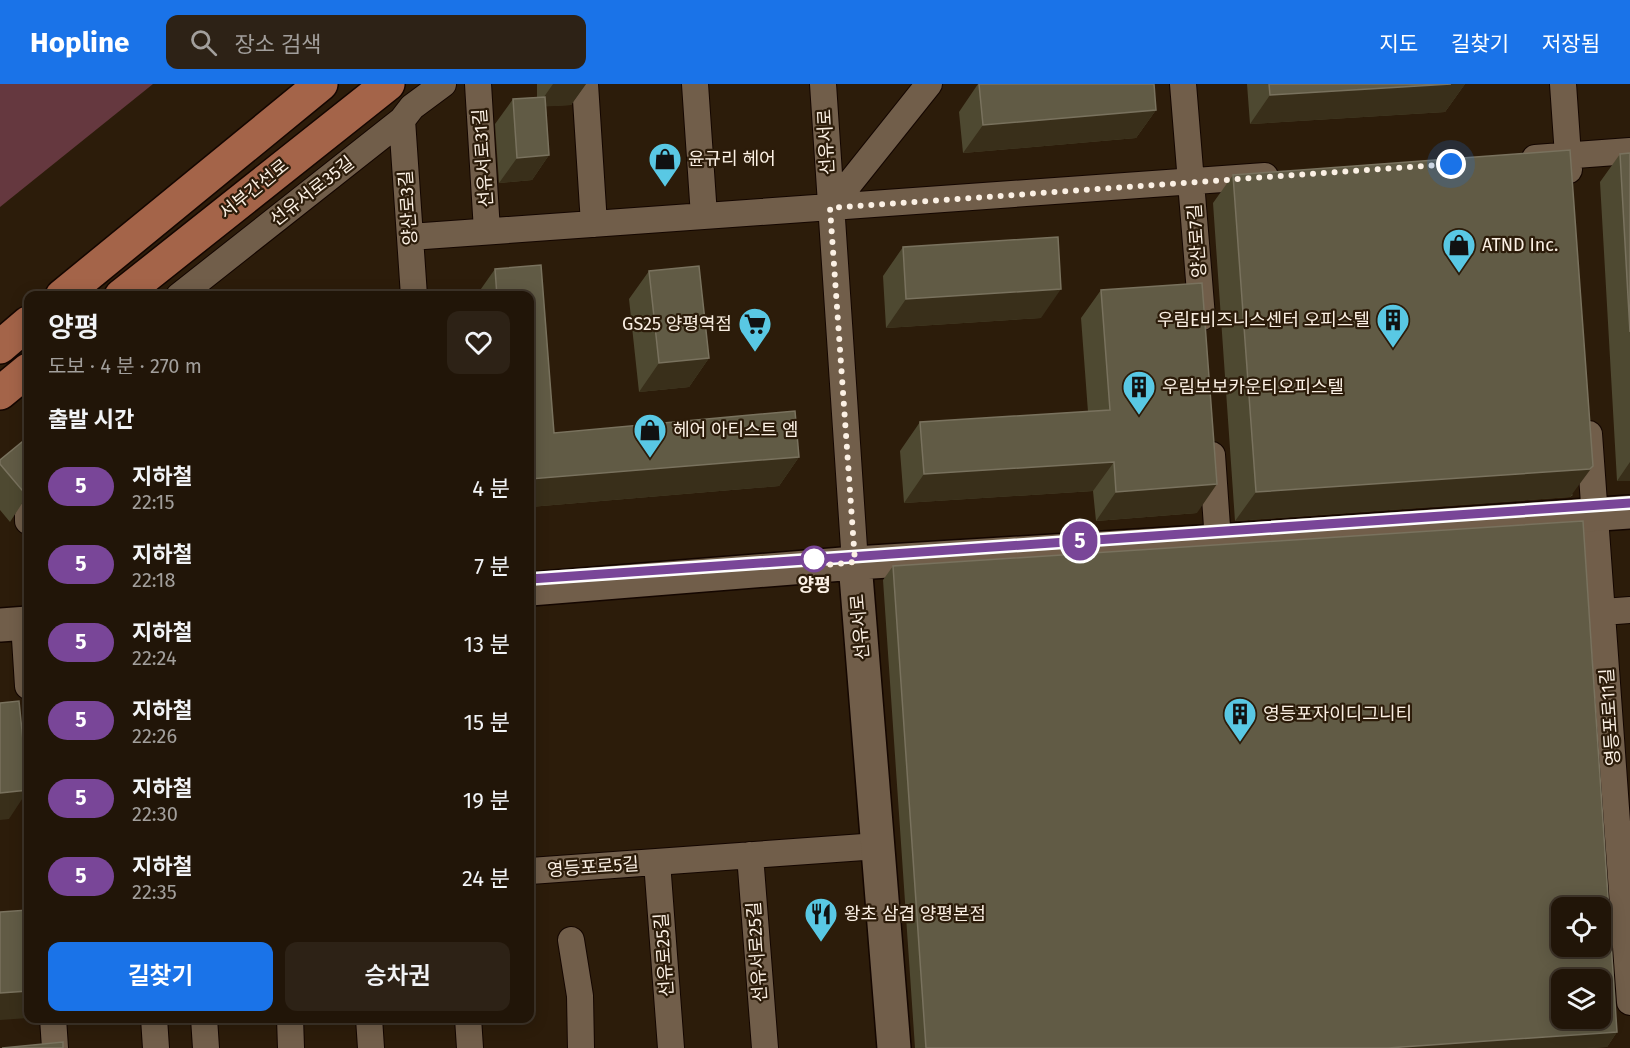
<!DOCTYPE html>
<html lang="ko">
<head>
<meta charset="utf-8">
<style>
  :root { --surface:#211508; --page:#2d2216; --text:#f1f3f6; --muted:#a29f9c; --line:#3e3429; --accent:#1a73e8 }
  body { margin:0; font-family:"Fira Sans","Noto Sans KR",sans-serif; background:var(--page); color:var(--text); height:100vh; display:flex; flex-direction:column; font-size:22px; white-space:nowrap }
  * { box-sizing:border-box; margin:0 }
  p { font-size:20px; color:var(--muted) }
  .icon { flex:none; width:33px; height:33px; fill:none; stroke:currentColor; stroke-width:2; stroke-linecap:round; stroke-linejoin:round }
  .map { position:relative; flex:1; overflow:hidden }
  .drawer { position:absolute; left:24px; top:207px; width:510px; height:732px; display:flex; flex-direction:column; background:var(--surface); border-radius:12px; box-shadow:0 3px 15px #0003,0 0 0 2px var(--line) }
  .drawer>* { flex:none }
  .badge { padding:0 12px; border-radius:20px; font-size:21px; line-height:39px }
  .buttons { position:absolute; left:1551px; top:813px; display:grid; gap:12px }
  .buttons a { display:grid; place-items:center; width:60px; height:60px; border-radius:12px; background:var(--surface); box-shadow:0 3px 15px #0003,0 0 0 2px var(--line); font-size:30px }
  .you { position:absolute; width:30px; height:30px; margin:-15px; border:4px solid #fff; border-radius:50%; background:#1a73e8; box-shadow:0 0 0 9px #1a73e833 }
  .map>.badge { position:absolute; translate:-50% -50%; box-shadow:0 0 0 3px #fff }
  h2 { padding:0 24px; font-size:22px; line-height:54px }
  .round { display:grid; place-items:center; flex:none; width:63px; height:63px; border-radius:12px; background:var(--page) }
  .overview { display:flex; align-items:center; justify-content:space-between; height:102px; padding:0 24px }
  h1 { font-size:28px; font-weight:600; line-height:45px }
  .primary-button { display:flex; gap:12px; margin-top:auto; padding:12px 24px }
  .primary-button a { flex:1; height:69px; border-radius:12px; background:var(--accent); color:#fff; font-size:24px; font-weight:600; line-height:69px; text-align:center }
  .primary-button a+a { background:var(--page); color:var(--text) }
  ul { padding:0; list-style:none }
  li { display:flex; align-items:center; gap:18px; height:78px; padding:0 24px }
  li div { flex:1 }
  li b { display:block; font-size:22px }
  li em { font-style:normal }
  li .badge { min-width:66px; font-weight:700; text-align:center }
  header { display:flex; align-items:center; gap:36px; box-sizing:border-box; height:84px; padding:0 30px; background:var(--accent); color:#fff }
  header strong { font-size:28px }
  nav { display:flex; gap:33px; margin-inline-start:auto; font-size:21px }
  .search { width:420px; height:54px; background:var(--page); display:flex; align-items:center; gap:15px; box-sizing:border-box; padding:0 21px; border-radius:12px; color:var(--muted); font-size:22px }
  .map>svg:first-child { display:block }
</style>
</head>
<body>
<header>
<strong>Hopline</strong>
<div class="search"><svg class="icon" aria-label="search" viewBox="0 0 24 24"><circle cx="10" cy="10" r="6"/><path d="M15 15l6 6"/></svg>장소 검색</div>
<nav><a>지도</a><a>길찾기</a><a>저장됨</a></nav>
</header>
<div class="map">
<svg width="1630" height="964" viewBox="0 0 1630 964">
  <rect width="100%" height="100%" fill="#2c1c0a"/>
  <path fill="#65383f" d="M0,0H153L0,123Z"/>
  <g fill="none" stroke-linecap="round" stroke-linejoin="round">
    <g stroke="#140600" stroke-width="28">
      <path id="street" d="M478,0L487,147
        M585,0L594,140
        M695,0L704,132
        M823,0L855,479
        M1183,0L1202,233
        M1563,0L1569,86
        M402,36L414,212
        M1535,74L1630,67
        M830,124L929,0
        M410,153L1265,92
        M179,212L402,36L412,23L443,0
        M1589,350L1630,918
        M1212,371L1218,457
        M28,431V437
        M1603,528L1630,526
        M24,539L28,602
        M750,771L765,964
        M657,778L671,964
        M530,787L878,762
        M571,856L580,912L581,964
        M53,934L55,964
        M154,934L156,964
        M204,934L206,964
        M290,934L291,964
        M369,934L371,964
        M468,934L470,964"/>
    </g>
    <g stroke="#140600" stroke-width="36">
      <path id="secondary" d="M855,479L894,964
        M530,505L855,479L1218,457L1630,428
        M0,541L28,539"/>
    </g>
    <g stroke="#140600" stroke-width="36">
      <path id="primary" d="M62,212L321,0
        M121,212L388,0
        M0,263L28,239
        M0,309L28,286"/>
    </g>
    <use href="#street" stroke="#715e4a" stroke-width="26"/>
    <use href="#secondary" stroke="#715e4a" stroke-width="33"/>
    <use href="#primary" stroke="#a46449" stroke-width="33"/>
  </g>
  <path fill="#4e4931" d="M537,0H586L571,21L546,22L549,71L532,96L499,99L495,40L513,15L537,13Z
    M978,0H1154L1156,26L1136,54L963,69L959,28Z
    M1247,0H1465L1445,28L1250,40Z
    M1630,69V397H1617L1600,98L1620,70Z
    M1233,91L1573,411L1570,413L1235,437L1213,119Z
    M903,163L1041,234L886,244L883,192Z
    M541,181L554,349L795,327L799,373L779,402L530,423V212H476L495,185Z
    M649,187L709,274L689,303L639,308L629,215Z
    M1101,206L1197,429L1096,437L1093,407L904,419L900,367L920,338L1088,328L1081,234Z
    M28,353V418H23L10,438L0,426V376Z
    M893,482L1617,948L1607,963L1586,964H915L883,496Z"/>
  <path fill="#392f1a" d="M553,0H586L571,21L537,23Z
    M1451,0H1465L1445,28L1250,40L1270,11Z
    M1156,26L1136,54L963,69L983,41Z
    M549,71L532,96L499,99L517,74Z
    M1061,205L1041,234L886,244L906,215Z
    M709,274L689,303L639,308L659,279Z
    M799,373L779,402L530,423V395Z
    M1114,378L1093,407L904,419L924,390Z
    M1630,378V397H1617Z
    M1593,382L1570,413L1235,437L1256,408Z
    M1217,400L1197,429L1096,437L1116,408Z
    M28,406V418H23L27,412Z
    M28,706L9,735L0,736V709Z
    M28,907V934L0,936V909Z
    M1617,948L1607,963L1586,964H1388Z"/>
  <path fill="#615b45" stroke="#79725e" stroke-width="1.5" fill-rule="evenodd" d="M979,0H1154L1156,26L983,41Z
    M1269,0H1451L1270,11Z
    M545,13L549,71L517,74L513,15Z
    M1570,66L1593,382L1590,385L1256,408L1233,91Z
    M1630,69V248L1620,70Z
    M1058,153L1061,205L906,215L903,163Z
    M541,181L554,349L795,327L799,373L530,395V212H497L495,185Z
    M699,182L709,274L659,279L649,187Z
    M1202,199L1217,400L1116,408L1114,378L924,390L920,338L1110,326L1101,206Z
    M28,353V410L27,412L0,380V376Z
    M1583,437L1617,948L1388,964H926L893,482ZM1562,824H1600V862H1562ZM1562,896H1600V934H1562Z
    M19,617L28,706L0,709V619Z
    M28,826V907L0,909V828Z
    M63,958V964H2Z"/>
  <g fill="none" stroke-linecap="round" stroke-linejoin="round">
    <g stroke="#fff" stroke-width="14">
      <path id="line" d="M530,495L1630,419"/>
    </g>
    <use href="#line" stroke="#794698" stroke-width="9"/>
    <path stroke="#fbf0e4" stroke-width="6" stroke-dasharray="0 10.8" d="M814,475L816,482L855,478L830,124L1451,80"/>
  </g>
  <defs>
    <g id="shop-pin" transform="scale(1.725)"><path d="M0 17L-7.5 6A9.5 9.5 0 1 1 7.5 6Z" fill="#59c8e4" stroke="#2c1c0a"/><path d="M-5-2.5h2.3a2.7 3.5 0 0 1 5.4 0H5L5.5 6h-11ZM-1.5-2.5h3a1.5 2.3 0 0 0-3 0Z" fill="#111"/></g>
    <g id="building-pin" transform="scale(1.725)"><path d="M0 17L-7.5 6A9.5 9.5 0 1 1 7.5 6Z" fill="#59c8e4" stroke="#2c1c0a"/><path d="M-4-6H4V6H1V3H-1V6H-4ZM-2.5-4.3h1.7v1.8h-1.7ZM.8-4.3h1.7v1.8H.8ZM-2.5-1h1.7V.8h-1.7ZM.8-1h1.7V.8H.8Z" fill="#111"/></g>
    <g id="supermarket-pin" transform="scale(1.725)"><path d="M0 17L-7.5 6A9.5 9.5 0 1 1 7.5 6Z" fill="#59c8e4" stroke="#2c1c0a"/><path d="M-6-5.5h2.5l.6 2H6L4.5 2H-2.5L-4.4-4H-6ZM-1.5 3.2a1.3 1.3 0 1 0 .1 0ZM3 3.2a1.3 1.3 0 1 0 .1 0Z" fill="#111"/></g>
    <g id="restaurant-pin" transform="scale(1.725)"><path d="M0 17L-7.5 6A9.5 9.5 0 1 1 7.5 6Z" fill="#59c8e4" stroke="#2c1c0a"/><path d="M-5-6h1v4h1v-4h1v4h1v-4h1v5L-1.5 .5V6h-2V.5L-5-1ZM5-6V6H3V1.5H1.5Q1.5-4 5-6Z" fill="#111"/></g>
  </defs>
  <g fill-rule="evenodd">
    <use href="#shop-pin" x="665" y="75"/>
    <use href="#shop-pin" x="1459" y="161"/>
    <use href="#building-pin" x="1393" y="236"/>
    <use href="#supermarket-pin" x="755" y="240"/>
    <use href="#building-pin" x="1139" y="303"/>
    <use href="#shop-pin" x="650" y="346"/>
    <use href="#building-pin" x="1240" y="630"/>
    <use href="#restaurant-pin" x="821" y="830"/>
  </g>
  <circle fill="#fff" stroke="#794698" stroke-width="3" cx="814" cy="475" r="12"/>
  <g text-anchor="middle" stroke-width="4.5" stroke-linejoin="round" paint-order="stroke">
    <g font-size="18" fill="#fbf0e4" stroke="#2c1c0a">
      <text transform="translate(826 58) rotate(-93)" y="6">선유서로</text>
      <text transform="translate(483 74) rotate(-94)" y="6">선유서로31길</text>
      <text transform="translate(254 105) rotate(-39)" y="6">서부간선로</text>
      <text transform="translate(312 107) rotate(-38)" y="6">선유서로35길</text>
      <text transform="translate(408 124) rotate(-94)" y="6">양산로3길</text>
      <text transform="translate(1197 157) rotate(-94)" y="6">양산로7길</text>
      <text transform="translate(860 543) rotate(-95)" y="6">선유서로</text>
      <text transform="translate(1610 633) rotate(-94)" y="6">영등포로11길</text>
      <text transform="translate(593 783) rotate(-4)" y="6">영등포로5길</text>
      <text transform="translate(757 868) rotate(-94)" y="6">선유서로25길</text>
      <text transform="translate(664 871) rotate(-94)" y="6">선유로25길</text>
    </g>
    <g font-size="18" fill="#fbf0e4" stroke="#2c1c0a" text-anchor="start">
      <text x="688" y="81">윤규리 헤어</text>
      <text x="1482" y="167">ATND Inc.</text>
      <text x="1370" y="242" text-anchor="end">우림E비즈니스센터 오피스텔</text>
      <text x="732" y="246" text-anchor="end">GS25 양평역점</text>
      <text x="1162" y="309">우림보보카운티오피스텔</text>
      <text x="673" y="352">헤어 아티스트 엠</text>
      <text x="1263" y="636">영등포자이디그니티</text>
      <text x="844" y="836">왕초 삼겹 양평본점</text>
    </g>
    <g font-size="18" font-weight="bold" fill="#fbf0e4" stroke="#2c1c0a">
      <text x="814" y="507">양평</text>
    </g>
  </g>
</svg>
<div class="buttons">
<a><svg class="icon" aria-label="locate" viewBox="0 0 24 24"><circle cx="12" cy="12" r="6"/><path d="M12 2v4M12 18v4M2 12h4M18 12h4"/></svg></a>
<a><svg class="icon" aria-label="layers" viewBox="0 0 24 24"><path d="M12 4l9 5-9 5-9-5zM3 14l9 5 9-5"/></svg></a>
</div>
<div class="you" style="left:1451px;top:80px"></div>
<b class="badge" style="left:1080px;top:457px;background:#794698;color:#fff">5</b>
<section class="drawer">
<div class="overview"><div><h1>양평</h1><p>도보 · 4 분 · 270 m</p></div><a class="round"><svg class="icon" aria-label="heart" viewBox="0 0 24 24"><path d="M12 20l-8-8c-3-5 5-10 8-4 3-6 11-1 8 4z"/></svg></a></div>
<h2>출발 시간</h2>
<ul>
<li><span class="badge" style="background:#794698;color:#fff">5</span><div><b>지하철</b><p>22:15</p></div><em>4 분</em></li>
<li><span class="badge" style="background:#794698;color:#fff">5</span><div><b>지하철</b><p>22:18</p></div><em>7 분</em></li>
<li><span class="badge" style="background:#794698;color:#fff">5</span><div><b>지하철</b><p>22:24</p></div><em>13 분</em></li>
<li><span class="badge" style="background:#794698;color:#fff">5</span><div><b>지하철</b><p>22:26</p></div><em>15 분</em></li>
<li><span class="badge" style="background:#794698;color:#fff">5</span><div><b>지하철</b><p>22:30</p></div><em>19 분</em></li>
<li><span class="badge" style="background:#794698;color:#fff">5</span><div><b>지하철</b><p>22:35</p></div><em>24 분</em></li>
</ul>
<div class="primary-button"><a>길찾기</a><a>승차권</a></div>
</section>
</div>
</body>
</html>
